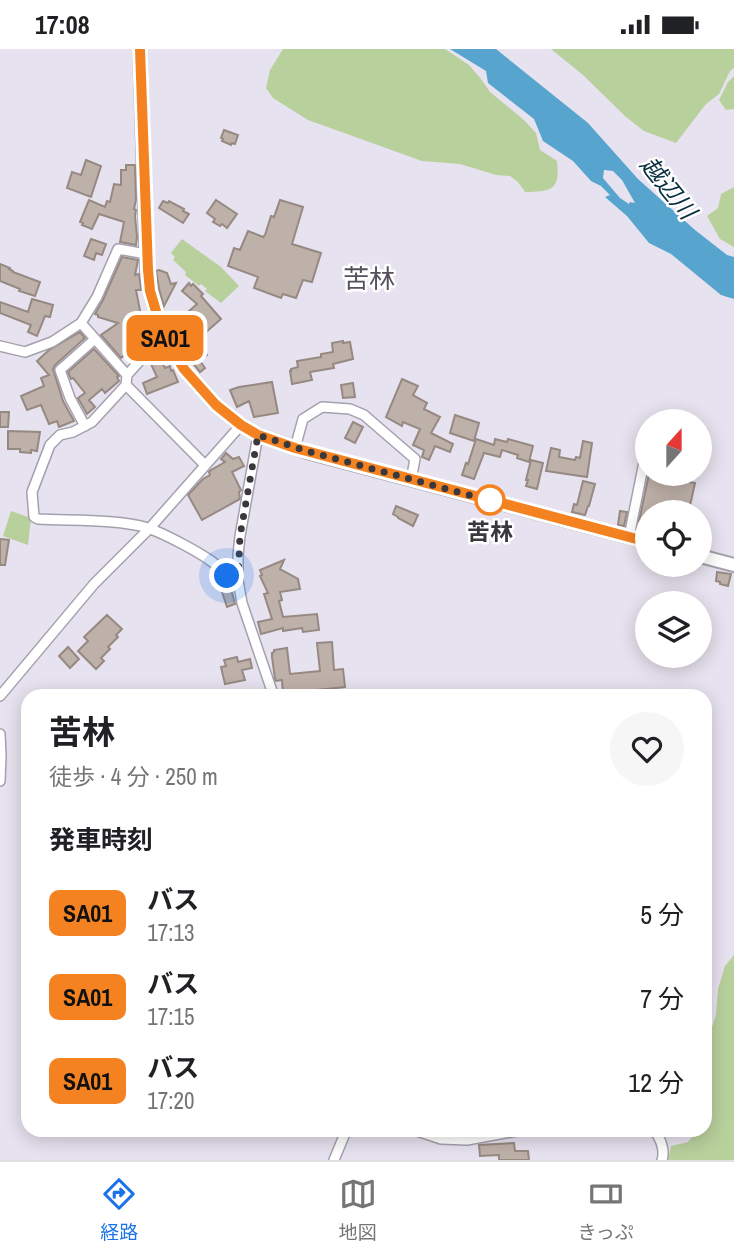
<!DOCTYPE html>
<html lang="ja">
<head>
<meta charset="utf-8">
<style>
  :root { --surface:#fff; --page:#f6f6f6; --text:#202124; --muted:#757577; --line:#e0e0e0; --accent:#1a73e8 }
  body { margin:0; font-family:"Archivo Narrow","Noto Sans JP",sans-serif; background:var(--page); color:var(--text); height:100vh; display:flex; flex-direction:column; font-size:26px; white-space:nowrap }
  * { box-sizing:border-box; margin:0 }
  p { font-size:23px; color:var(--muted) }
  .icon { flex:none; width:38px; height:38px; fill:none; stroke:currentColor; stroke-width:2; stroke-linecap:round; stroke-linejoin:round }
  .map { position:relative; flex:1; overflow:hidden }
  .side { position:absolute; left:21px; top:640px; width:691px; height:448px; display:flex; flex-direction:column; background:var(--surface); border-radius:21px; box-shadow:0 4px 18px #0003 }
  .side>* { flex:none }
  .badge { padding:0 14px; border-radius:10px; font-size:24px; line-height:46px }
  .needle { width:46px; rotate:21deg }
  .fabs { position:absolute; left:635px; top:360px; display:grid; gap:14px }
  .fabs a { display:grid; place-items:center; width:77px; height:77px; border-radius:50%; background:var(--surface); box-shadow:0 4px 18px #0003; font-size:35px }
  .you { position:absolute; width:35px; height:35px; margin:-18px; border:5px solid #fff; border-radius:50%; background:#1a73e8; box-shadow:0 0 0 10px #1a73e833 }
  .map>.badge { position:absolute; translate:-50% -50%; box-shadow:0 0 0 4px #fff }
  h2 { padding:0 28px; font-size:26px; line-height:63px }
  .round { display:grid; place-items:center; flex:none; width:74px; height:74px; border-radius:37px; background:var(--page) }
  .summary { display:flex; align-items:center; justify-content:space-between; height:119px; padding:0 28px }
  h1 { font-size:33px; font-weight:700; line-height:52px }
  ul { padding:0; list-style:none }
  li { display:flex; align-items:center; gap:21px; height:84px; padding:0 28px }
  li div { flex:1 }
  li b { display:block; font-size:26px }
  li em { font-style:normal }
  li .badge { min-width:77px; font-weight:700; text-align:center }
  .status { display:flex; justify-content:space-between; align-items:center; height:49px; padding:0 35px; background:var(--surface); direction:ltr }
  .status svg { height:19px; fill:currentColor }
  .dock { display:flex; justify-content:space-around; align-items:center; height:98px; border-top:2px solid var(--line); background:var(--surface); font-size:19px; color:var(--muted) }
  .dock a { display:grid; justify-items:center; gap:4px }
  .dock .active { color:var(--accent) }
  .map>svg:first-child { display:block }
</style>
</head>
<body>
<div class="status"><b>17:08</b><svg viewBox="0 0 49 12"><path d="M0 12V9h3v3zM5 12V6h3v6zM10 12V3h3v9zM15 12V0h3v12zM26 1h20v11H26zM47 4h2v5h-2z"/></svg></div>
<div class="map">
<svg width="734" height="1111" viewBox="0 0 734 1111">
  <rect width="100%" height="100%" fill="#e7e2ef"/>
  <path fill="#b8d09c" d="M283,0H445L469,16L481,30L490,43L524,71L536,84L540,101L557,112C560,140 553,143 525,143L518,133L510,127L496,126L460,115L422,112L308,71L273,49L266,39L270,21Z
    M551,0H734V19L730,22L719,45L706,55L676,94L644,82L626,68L583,26Z
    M734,27V60L726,61L719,51L728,33Z
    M734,138V198L720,190L707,167L718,159L721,145Z
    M182,190L221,218L239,237L221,254L205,242L207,240L201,235L199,237L185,226L186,223L173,211L175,208L171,204Z
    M11,462L31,469L28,496L3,487Z
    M734,906V1111H668L671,1097L688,1093L697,1082H705V1000L716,966L718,940L725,917Z"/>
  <path fill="#57a5ce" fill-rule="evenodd" d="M450,0H496L588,74L638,130L695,181L727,206L734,208V250L721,246L671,205L649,194L627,167L605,148L610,146L601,137L591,132L573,112L543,92L534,70L488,34L486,22ZM604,121L613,122L622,131L635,154L630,153L629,155L620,149L603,129Z"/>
  <path fill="#beb1a9" stroke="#968982" stroke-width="2" d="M224,81L238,86L235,95L232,94L231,96L222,92L223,90L221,89Z
    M86,111L101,117L91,148L67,139L72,123L81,126Z
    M126,116H135L136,151L134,160L136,161L135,167L137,188L136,196L120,193L124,173L99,165L92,180L82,176L83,174L80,173L89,151L105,158L107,152L110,153L114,135L121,136V121H126Z
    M216,151L237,165L227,179L222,175L220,177L213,173L215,170L207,164Z
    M280,151L303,158L292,195L321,204L312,233L303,231L296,249L283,245L281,249L254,239L258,228L228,217L234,199L240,201L248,182L263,188L265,186L271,167L274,168Z
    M163,152L168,154L169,152L184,160L183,162L189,165L183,174L159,159Z
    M91,190L106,195L102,206L96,204L94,211L84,207Z
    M122,208L138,211L135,226L139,225L141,239V241H136L142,272L149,269L152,279L127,289L132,295L130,297L131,299L128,301L129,302L121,309L101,286L118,274L98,268V266L95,265L103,251Z
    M0,215L10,219L9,220L13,222V223L40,233L35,247L19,242L20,240L0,232Z
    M159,221L167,224L171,235L176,234L164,257L159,240L156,222Z
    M189,234L191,237L193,235L203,245L201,247L221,270L205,284L198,276L179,294L170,279L197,255L182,242Z
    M32,250L53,256L50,268L45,267L37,287L28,283L31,276L0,264V253L28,263Z
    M80,283L85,289L55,316L53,320L63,352L74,372L59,378L57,372L49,375L41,356L27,361L21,347L44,337L41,329L49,326L37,312L49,301Z
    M343,292V294L350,293L353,310L333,315L334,319L310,323L312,331L292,335L290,322H291V320L298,318L297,312L321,308V305L333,303L332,294Z
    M190,298L195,304L202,299L207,306L200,312L205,319L200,323L183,302Z
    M94,300L119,327L117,328L119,332L105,344L102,340L89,351L95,358L87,365L78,349L85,344L73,329L71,330L68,323Z
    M159,308L165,319L170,317L171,322L173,321L178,333L147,345L143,334L157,328L150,313Z
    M402,330L418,337L413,346L427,354L424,360L440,368L431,384L453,395L450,403L435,397L429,411L422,408L424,401L413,396L420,380L403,373L402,377L386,368Z
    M272,333L278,364L254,368L249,352L237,358L230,341L239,338Z
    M353,334L355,348L343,349L341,336Z
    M0,363H9L8,378H0Z
    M455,366L479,374L474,392L450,384Z
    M353,373L363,378L355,394L345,389Z
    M8,382L40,383L37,402L31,401V404L20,403V400H8Z
    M476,390L494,396L495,390L507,393L508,390L533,397L529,413L517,409L518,406L502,401L500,408L484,404L474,430L462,426L466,414L468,415Z
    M583,392L592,394L587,428L546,422L551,399L560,401L559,408L575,411L576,408L580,409Z
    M226,404L233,410L239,408L244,417L232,423L241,441L239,443L240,450L202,471L188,446L203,430L210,426L209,423L211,421L225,413L221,410Z
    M531,411L543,414L537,440L526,437L528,431H526Z
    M649,425H681L679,431L695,434L689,461L665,456L663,464H648V479L638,477Z
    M583,432L595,435L589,457H588L585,466L572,463L574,455L577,456Z
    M396,457L418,466L413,477L398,469V468L393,465Z
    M620,462L627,463L624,477L618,476Z
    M0,490L9,491L5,516H0Z
    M284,511L280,520L298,530L300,540L280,543L282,551L279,552L283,568L317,565L319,581L303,583L302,579L283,582V579L261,585L258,573L272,570L264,545L268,544L260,527L262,526L260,521Z
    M717,523L731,525L728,537L720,535V533L716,532Z
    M228,535L230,536L235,555L227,558L220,537Z
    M107,566L122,580L116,586L118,588L108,598L110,600L101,609L104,612L96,620L78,602L88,592L84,588Z
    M332,593L334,621L343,620L345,638L308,642V643L297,644L296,643L283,644L282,631L276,632L275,630L272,608V604L274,603V601L287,599L290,625L320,622L317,594Z
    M68,598L79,610L70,619L59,607Z
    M237,608L238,613L250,610L252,619L242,621L245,631L225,635L221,618L226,617L224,611Z
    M514,1094L515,1102H528L529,1111H499V1106L480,1107L479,1096Z"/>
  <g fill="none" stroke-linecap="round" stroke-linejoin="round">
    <g stroke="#a5a0ad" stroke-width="12">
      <path id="minor" d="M81,274L97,248L118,200L146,205
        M0,297L25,303L52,293L81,274L127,326L126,336L205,416
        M127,326L163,286
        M126,336L92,373L73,383L60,386L50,396L32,443L34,468L38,470C71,472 117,470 148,479C165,485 197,502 211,512C221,519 226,529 238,531
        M85,377L70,349L60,321L95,290
        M258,386L240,487L238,506V531L242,554L274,648
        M295,399L303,370L322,358L350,360L364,366L415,410L411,431
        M629,488L645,408
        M0,647L94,535L149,480L241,376
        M0,685L1,707L0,732
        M417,1082L441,1090L467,1091L517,1082
        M654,1082C661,1089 665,1102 662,1111
        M334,1111L346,1082"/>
    </g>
    <g stroke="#a5a0ad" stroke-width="16">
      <path id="secondary" d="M140,0L147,221L150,242L163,286L184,320L216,356L241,376L258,386L307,403L648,493
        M700,507L734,516"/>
    </g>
    <use href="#minor" stroke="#fff" stroke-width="9"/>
    <use href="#secondary" stroke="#fff" stroke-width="12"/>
  </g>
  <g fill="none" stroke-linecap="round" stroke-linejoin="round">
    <g stroke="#fff" stroke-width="16">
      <path id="line" d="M140,0L148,221L150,242L163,286L184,320L216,356L241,376L258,386L295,399L648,493"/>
    </g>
    <use href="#line" stroke="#f58220" stroke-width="10"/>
    <path stroke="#39383d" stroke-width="7" stroke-dasharray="0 12.6" d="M227,527L238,531L240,487L258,386L307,402L491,452L490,451"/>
  </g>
  <circle fill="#fff" stroke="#f58220" stroke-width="3.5" cx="490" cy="451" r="14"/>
  <g text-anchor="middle" stroke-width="5" stroke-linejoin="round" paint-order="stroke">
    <g font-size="23" font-weight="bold" fill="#39383d" stroke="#fff">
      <text x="490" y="491">苦林</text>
    </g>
    <g font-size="24" font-style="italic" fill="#0a2f40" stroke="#fff">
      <text transform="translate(668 139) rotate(51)" y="8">越辺川</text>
    </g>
    <g font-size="26" fill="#55515c" stroke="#fff">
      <text x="369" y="239">苦林</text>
    </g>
  </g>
</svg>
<div class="fabs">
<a><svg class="needle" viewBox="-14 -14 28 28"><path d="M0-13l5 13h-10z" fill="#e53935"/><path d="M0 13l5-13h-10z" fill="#757577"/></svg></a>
<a><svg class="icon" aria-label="locate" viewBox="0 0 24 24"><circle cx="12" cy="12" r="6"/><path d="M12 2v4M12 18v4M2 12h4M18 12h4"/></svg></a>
<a><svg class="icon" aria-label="layers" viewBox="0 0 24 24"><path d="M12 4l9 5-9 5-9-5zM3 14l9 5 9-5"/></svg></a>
</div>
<div class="you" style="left:227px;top:527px"></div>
<b class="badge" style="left:165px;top:289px;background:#f58220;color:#111">SA01</b>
<section class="side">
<div class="summary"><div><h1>苦林</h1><p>徒歩 · 4 分 · 250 m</p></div><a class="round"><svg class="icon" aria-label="heart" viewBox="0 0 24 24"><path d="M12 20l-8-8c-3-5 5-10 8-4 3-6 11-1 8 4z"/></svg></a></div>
<h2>発車時刻</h2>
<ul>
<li><span class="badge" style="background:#f58220;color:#111">SA01</span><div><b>バス</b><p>17:13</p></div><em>5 分</em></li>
<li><span class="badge" style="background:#f58220;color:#111">SA01</span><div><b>バス</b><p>17:15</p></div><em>7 分</em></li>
<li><span class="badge" style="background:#f58220;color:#111">SA01</span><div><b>バス</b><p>17:20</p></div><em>12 分</em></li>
</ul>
</section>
</div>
<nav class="dock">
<a class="active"><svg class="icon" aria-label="directions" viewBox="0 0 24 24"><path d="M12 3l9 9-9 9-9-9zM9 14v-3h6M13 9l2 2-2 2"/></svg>経路</a>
<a><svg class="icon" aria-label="map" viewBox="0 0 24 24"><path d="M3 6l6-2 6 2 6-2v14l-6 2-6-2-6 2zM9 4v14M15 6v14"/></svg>地図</a>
<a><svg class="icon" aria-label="tickets" viewBox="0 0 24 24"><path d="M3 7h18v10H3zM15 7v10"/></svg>きっぷ</a>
</nav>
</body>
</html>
